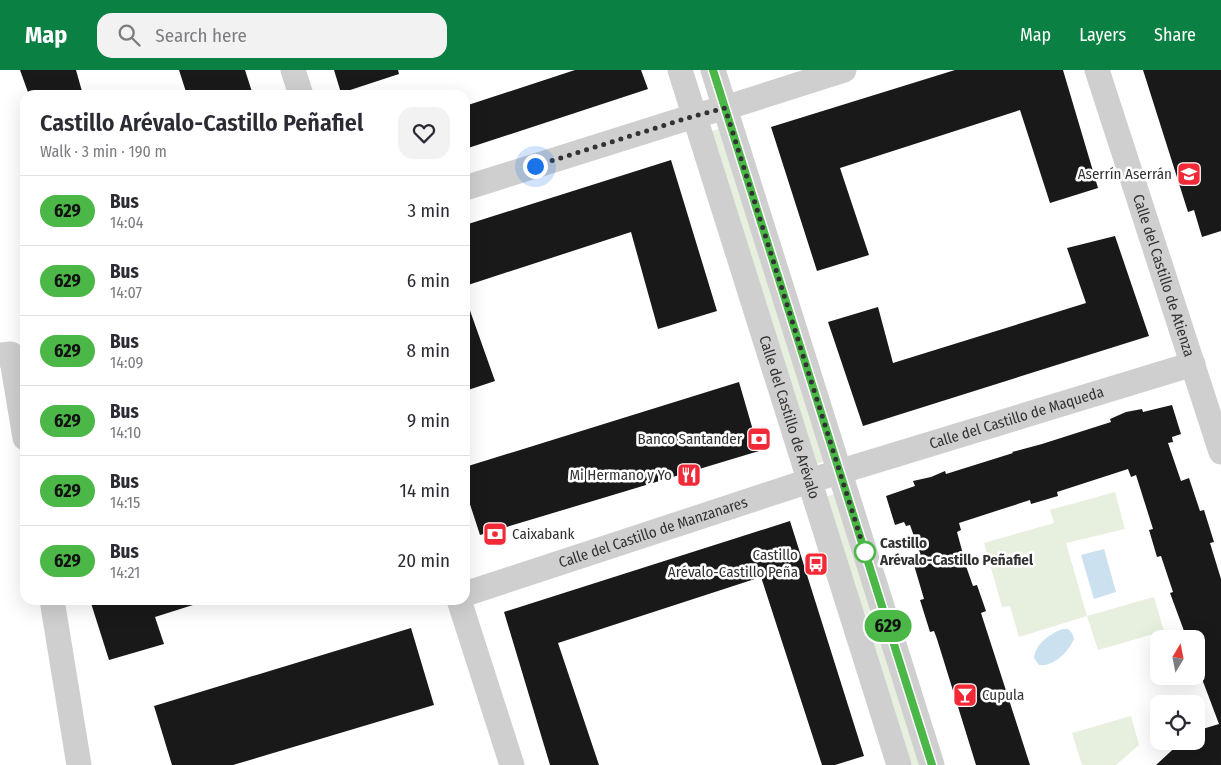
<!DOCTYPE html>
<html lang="en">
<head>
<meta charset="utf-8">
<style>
  :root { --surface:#fff; --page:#f2f2f3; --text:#2b2b33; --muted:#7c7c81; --line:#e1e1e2; --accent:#0b8043 }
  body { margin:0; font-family:"Fira Sans Condensed",sans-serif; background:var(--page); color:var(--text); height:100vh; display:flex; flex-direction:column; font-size:19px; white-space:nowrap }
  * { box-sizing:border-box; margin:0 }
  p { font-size:16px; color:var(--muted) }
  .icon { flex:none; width:28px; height:28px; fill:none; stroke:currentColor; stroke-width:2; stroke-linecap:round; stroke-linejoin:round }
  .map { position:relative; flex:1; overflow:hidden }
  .drawer { position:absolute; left:20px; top:20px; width:450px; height:515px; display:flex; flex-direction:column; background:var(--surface); border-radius:15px; box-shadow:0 5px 20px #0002 }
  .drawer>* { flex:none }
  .badge { padding:0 10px; border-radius:16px; font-size:18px; line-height:32px }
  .needle { width:32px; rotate:10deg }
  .tools { position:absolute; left:1150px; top:560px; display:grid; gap:10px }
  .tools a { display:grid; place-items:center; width:55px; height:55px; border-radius:10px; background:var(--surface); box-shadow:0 5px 20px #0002; font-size:25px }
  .you { position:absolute; width:25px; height:25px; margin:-12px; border:4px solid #fff; border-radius:50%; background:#1a73e8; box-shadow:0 0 0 8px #1a73e833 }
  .map>.badge { position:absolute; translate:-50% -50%; box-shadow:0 0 0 2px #fff }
  .round { display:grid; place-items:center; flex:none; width:52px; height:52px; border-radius:15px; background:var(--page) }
  .headline { display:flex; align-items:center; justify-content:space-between; height:85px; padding:0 20px }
  h1 { font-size:24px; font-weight:600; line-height:38px }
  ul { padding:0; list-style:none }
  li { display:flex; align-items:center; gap:15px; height:70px; padding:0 20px; border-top:1px solid var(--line) }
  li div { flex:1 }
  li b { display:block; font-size:19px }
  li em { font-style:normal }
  li .badge { min-width:55px; font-weight:700; text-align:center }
  header { display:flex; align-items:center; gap:30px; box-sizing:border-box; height:70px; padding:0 25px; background:var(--accent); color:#fff }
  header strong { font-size:24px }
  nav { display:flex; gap:28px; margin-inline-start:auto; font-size:18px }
  .search { width:350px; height:45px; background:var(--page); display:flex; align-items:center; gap:12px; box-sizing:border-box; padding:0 18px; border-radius:15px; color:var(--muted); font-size:19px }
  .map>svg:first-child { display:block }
</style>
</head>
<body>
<header>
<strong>Map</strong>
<div class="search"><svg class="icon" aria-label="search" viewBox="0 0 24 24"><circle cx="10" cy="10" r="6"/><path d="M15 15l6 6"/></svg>Search here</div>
<nav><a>Map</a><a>Layers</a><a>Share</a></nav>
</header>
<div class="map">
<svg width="1221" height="695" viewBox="0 0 1221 695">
  <rect width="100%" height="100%" fill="#fff"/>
  <path fill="#e7efdf" d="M721,58L826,391L817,394L712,61Z
    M1115,422L1125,459L1066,473L1087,546L1154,527L1164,561L1098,580L1087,546L1019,567L1010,536L1002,537L984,473L1054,453L1050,440Z
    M836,423L923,695H912L826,427Z
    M1131,646L1139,675L1116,695H1082L1072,663Z"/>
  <path fill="#cbe1f0" d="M1104,479L1116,522L1094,529L1081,485Z
    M1062,559H1068L1072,563L1074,569C1068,582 1054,597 1039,595L1034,588C1036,573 1049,565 1062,559Z"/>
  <path fill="#191919" d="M20,0H76L83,25H29Z
    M179,0H245L253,25H187Z
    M334,0H398L399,4L341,23Z
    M575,0H641L648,19L465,79V36Z
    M955,0H1063L1098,118L1050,133L1020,40L840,98L869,185L817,201L771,57Z
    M1143,0H1221V161L1202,167L1194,140L1188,142Z
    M671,90L717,241L658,259L631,162L465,216V155Z
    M1115,166L1149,266L863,356L828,252L878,237L893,293L1086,233L1067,178Z
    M465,235H468L495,311L465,321Z
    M739,312L759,381L480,465L465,419V397Z
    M1172,335L1181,364L1172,367L1173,372L1168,373L1181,411L1189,408L1200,441L1204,440L1214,472L1210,473L1221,509V695H1156L1182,671H1196V661L1219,654L1196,593V569H1187L1170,523L1173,522L1161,486L1157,487L1149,460L1153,459L1136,405L1131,407L1128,399L1057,422L1058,426L1031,434L1030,430L959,453L961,460L957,462L967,499L973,516L977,515L986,541L981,543L1030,695H976L937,569L934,561L930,562L920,530L924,529L914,495L923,492L910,455L906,456L904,452L895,455L886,426L915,416L913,411L931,407L945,401L946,404L1013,383L1012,382L1042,374L1111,352L1110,349L1126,342L1142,339L1143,342Z
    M790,451L864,686L835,695H822L761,507L558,573L599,695H550L504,542Z
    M90,530H196V534L155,547L164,574L109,590Z
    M411,558L434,635L233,695H172L154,636Z"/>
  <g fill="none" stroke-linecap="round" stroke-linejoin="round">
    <g stroke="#cfcfcf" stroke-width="25">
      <path d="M293,0L301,25"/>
      <path id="s1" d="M680,0L899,695"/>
      <path d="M713,0L932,695"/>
      <path id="s2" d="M1097,0L1221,382"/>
      <path d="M465,118L694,46L725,38L844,0"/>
      <path d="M0,285L11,284L25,368"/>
      <path id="s3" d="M465,524L809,411L1193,294"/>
      <path d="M52,530L79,695"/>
      <path d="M459,530L512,695"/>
    </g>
  </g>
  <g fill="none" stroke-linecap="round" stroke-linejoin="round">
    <g stroke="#fff" stroke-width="11">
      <path id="line" d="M713,0L932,695"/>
    </g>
    <use href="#line" stroke="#4ab747" stroke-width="8"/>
    <path stroke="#323232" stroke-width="5" stroke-dasharray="0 9" d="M535,96L694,46L725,38L865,482"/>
  </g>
  <defs>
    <g id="school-square" transform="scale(1.25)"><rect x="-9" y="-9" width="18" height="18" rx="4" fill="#f22a37" stroke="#fff"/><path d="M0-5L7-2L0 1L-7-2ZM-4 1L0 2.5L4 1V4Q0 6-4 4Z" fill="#fff"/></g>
    <g id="bank-square" transform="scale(1.25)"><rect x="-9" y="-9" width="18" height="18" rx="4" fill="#f22a37" stroke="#fff"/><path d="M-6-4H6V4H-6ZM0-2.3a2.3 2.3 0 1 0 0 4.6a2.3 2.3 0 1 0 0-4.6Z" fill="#fff"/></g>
    <g id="restaurant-square" transform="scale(1.25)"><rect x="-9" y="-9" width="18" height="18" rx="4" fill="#f22a37" stroke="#fff"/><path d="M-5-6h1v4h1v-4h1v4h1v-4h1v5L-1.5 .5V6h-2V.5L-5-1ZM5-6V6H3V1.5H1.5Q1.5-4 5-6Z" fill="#fff"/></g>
    <g id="bus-square" transform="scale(1.25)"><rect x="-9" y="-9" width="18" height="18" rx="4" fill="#f22a37" stroke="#fff"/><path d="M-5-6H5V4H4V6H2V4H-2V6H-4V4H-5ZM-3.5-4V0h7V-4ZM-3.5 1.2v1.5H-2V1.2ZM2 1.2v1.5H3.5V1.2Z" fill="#fff"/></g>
    <g id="bar-square" transform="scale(1.25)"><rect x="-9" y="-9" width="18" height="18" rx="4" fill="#f22a37" stroke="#fff"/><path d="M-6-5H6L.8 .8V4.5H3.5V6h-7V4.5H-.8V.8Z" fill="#fff"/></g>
  </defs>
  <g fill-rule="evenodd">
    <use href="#school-square" x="1189" y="104"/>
    <use href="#bank-square" x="759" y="369"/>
    <use href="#restaurant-square" x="689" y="405"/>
    <use href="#bank-square" x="495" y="464"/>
    <use href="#bus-square" x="816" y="494"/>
    <use href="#bar-square" x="965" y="625"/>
  </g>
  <circle fill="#fff" stroke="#4ab747" stroke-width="2.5" cx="865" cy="482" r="10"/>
  <g text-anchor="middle" stroke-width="5" stroke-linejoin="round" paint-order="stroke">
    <g font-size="15" fill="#323232" stroke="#fff" text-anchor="end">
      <text x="1172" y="109">Aserrín Aserrán</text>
      <text x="742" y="374">Banco Santander</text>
      <text x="672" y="410">Mi Hermano y Yo</text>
      <text x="512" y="469" text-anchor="start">Caixabank</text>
      <text x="798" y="490">Castillo<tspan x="798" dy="17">Arévalo-Castillo Peña</tspan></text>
      <text x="982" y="630" text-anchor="start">Cupula</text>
    </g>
    <g font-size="15" fill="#323232" stroke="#fff">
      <text dy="5" stroke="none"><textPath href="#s2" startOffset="216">Calle del Castillo de Atienza</textPath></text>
      <text dy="5" stroke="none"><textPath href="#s1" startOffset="364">Calle del Castillo de Arévalo</textPath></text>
      <text dy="5" stroke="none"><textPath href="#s3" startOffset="579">Calle del Castillo de Maqueda</textPath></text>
      <text dy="5" stroke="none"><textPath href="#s3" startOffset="198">Calle del Castillo de Manzanares</textPath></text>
    </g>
    <g font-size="15" font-weight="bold" fill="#323232" stroke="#fff" text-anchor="start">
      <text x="880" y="478">Castillo<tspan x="880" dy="17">Arévalo-Castillo Peñafiel</tspan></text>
    </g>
  </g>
</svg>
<div class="tools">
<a><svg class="needle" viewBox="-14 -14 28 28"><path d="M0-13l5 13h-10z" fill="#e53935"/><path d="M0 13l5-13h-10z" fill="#7c7c81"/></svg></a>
<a><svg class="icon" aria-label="locate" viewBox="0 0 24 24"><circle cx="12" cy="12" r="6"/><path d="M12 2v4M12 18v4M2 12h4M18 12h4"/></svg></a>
</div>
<div class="you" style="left:535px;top:96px"></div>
<b class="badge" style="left:888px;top:556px;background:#4ab747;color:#111">629</b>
<section class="drawer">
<div class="headline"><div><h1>Castillo Arévalo-Castillo Peñafiel</h1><p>Walk · 3 min · 190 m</p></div><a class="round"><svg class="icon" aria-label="heart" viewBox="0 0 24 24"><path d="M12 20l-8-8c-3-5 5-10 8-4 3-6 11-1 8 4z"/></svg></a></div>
<ul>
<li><span class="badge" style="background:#4ab747;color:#111">629</span><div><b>Bus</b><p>14:04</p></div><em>3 min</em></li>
<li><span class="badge" style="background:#4ab747;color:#111">629</span><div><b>Bus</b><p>14:07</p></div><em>6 min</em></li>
<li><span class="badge" style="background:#4ab747;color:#111">629</span><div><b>Bus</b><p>14:09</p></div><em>8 min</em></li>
<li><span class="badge" style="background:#4ab747;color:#111">629</span><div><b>Bus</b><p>14:10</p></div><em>9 min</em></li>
<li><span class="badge" style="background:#4ab747;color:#111">629</span><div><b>Bus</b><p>14:15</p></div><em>14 min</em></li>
<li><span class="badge" style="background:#4ab747;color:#111">629</span><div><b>Bus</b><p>14:21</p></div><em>20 min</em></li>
</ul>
</section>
</div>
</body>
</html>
